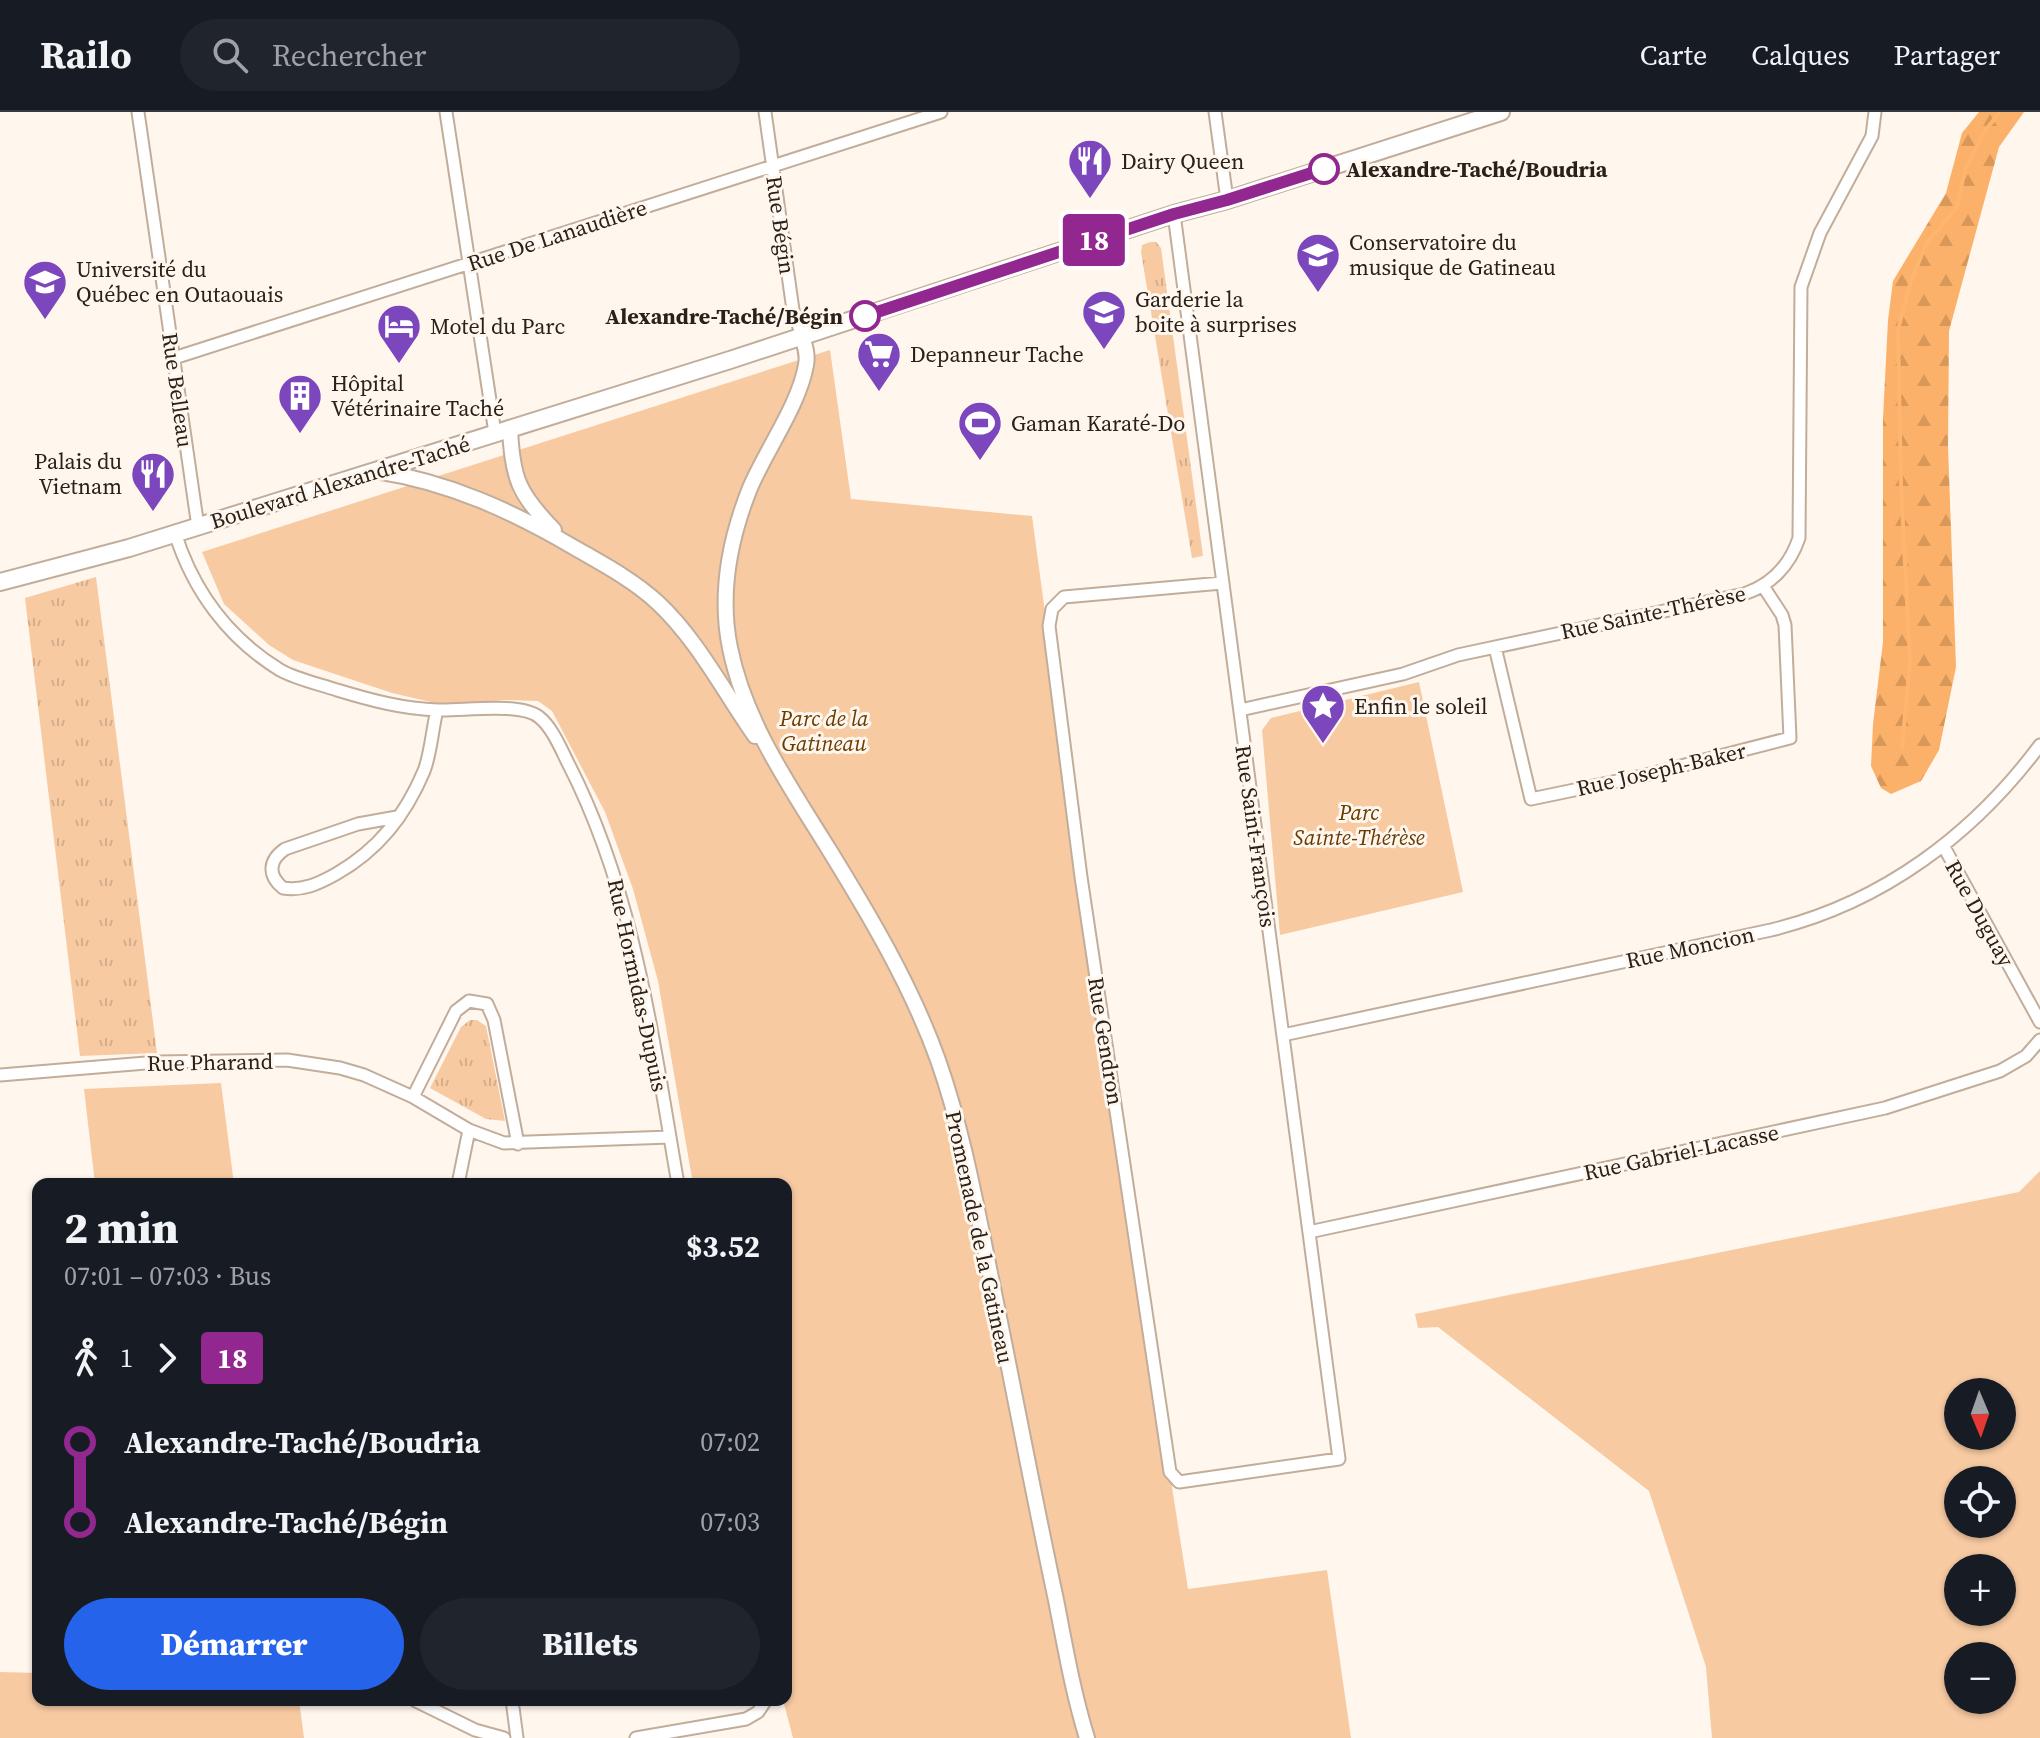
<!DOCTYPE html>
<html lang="fr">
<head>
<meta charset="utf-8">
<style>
  :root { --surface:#171b24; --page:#20242c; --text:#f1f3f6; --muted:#9ea1a6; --line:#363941; --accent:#2563eb }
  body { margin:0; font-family:"Source Serif 4",serif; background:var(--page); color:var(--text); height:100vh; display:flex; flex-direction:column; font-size:30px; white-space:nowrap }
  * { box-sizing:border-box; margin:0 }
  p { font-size:26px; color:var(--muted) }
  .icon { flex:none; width:44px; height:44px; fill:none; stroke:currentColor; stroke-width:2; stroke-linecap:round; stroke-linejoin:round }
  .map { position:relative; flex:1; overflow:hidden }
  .drawer { position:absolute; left:32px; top:1066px; width:760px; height:528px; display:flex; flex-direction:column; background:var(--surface); border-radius:16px; box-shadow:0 2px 6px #0004 }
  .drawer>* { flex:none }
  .badge { padding:0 16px; border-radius:6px; font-size:28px; line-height:52px }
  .needle { width:52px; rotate:178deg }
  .tools { position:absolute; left:1944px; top:1266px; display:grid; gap:16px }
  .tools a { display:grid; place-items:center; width:72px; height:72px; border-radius:50%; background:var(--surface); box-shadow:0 2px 6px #0004; font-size:40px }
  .map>.badge { position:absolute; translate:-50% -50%; box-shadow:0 0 0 4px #fff }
  .legs { display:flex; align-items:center; gap:12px; height:88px; padding:0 32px; font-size:26px }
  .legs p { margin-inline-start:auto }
  .headline { display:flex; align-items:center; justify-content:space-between; height:136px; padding:0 32px }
  h1 { font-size:44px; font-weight:800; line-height:60px }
  .cta { display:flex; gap:16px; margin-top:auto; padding:16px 32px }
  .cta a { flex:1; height:92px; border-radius:48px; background:var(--accent); color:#fff; font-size:32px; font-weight:800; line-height:92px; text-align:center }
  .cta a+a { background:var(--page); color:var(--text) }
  ul { padding:0 32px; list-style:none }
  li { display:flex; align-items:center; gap:28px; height:80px; font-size:30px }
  li i { display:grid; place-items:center; width:12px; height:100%; margin:0 10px; background:currentColor }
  li i::after { content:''; width:20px; height:20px; margin:-10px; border:6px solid; border-radius:50%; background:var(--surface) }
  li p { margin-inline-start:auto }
  li:first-child i { background:linear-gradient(#0000 50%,currentColor 0) }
  li:last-child i { background:linear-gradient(currentColor 50%,#0000 0) }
  header { display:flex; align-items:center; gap:48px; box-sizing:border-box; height:112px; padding:0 40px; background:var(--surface); border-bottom:2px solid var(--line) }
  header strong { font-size:38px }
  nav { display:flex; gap:44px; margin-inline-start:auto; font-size:28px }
  .search { width:560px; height:72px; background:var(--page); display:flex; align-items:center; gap:20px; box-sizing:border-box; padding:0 28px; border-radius:44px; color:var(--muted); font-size:30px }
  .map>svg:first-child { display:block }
</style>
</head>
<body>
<header>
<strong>Railo</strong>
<div class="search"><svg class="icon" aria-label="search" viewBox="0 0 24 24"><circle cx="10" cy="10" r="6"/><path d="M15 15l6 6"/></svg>Rechercher</div>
<nav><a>Carte</a><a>Calques</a><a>Partager</a></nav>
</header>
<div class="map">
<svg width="2040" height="1626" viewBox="0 0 2040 1626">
  <defs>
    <pattern id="grass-tufts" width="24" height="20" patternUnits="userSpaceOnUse" patternTransform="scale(2)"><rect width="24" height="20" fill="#f7caa2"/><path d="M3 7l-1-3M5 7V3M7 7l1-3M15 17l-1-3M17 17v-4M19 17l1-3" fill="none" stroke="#d4ad8b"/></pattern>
    <pattern id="forest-firs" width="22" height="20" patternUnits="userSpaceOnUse" patternTransform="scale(2)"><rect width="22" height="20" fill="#fbb169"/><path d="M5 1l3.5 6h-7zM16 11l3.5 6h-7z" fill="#d7985a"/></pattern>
  </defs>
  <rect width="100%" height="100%" fill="#fff6ee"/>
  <path fill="url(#grass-tufts)" d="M1150,130H1156L1161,136L1203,444L1192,446L1141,140L1142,133Z
    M96,465L157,941L80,944L25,486Z
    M470,908H477L486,914L505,1009L486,1007L430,976L461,915Z"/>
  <path fill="url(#forest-firs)" d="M1979,0H2024L1999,35L1949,219L1948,334L1956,555L1939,638L1921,669L1891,682L1881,676L1871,654L1873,612L1883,530V306L1888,208L1893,169L1946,81L1962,21Z"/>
  <path fill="#f7caa2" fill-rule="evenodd" d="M830,238L851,387L1032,404L1108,968L1188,1477L1327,1458L1351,1626H793L783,1588H786V1072H693L658,869L633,777L605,700L552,599L538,589L506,588L444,593L392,581L293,548L269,533L224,492L202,440Z
    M1419,570L1463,780L1280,823L1262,618L1271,606Z
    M221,971L234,1072H95L84,977Z
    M2040,1059V1626H1712L1706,1555L1649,1379L1438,1215L1418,1216L1415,1202L2019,1080ZM2002,1280V1324H1958V1280ZM1958,1368H2002V1412H1958ZM2002,1456V1500H1958V1456ZM2002,1544V1588H1958V1544Z
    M0,1560L38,1561V1588H299L304,1626H0Z"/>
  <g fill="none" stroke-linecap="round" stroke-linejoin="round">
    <path stroke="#ffb56d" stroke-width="4" d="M1902,636L1910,549L1901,372L1898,218L1909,175L1926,132L1957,95L1965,58L1984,20L2000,0"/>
    <g stroke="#c2ad9b" stroke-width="15">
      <path id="minor" d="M138,0L198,415
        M446,0L495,321
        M765,0L793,198L802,224
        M1215,0L1227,88
        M1174,102L1339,1347L1179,1370L1170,1360L1081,765L1049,514L1052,497L1064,485L1222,471
        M174,246L941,0
        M175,421C193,478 228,526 280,558C296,567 319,572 337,578C370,588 403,597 438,598C463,599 520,590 539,605C552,615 561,637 568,651C635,781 653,929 678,1072
        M1495,535L1531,687L1646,663L1790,626L1785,513L1782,503L1763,474
        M1240,598L1403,562L1458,543L1744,482C1771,473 1790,453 1799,426L1801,175L1820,121L1872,24L1875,0
        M397,705L358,712L285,737C269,748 267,763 283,776C303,779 318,772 336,762C378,738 405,704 424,659C431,641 432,618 437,598
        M1944,735L2040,910
        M1283,923L1771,818C1882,791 1973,723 2040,633
        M0,963L158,950L287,948L340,956L364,963L413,985L469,1018L504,1031L670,1025
        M413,985L456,899L469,889L487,892L494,908L518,1032
        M458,1072L469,1018
        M1309,1120L1885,996L2000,959L2026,944L2040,928
        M414,1588L475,1618L504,1626
        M512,1588L517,1626
        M636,1626L746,1607L758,1600L766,1588"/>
    </g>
    <g stroke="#c2ad9b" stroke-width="18">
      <path id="tertiary" d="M802,224C805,234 808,243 806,253C799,293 766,338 750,376C730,426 719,482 730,536C745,610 789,673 828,736C870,804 911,873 938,948C963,1019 976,1093 991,1166C1013,1273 1033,1381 1056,1488C1065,1534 1073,1581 1087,1626
        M510,316C512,367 519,382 554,418
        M376,359C449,370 512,399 575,436C603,452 633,468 657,490C697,527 724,580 755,624"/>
    </g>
    <g stroke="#c2ad9b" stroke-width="20">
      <path id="secondary" d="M0,470L129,436L730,248L1174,102L1227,88L1501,0"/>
    </g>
    <use href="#minor" stroke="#fff" stroke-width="11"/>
    <use href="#tertiary" stroke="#fff" stroke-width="14"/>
    <use href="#secondary" stroke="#fff" stroke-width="16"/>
  </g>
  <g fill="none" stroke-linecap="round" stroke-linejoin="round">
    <g stroke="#fff" stroke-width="18">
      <path id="line-1" d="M865,204L1174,102L1227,88L1324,57"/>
    </g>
    <use href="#line-1" stroke="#922790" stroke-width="12"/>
  </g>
  <defs>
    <g id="restaurant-pin" transform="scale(2.3)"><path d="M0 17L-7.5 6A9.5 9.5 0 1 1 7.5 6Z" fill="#7c46bd" stroke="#fff6ee"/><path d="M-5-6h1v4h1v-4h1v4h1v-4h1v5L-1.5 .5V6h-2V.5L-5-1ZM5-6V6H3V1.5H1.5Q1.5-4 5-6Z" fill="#fff"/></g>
    <g id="university-pin" transform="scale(2.3)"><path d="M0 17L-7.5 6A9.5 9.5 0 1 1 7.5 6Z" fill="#7c46bd" stroke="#fff6ee"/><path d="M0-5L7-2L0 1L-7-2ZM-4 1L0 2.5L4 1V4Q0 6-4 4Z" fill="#fff"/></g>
    <g id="school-pin" transform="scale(2.3)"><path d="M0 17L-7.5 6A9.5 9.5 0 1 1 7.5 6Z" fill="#7c46bd" stroke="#fff6ee"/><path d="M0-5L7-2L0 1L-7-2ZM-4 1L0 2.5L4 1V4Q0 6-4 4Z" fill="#fff"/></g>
    <g id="hotel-pin" transform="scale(2.3)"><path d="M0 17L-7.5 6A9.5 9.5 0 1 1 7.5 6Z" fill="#7c46bd" stroke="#fff6ee"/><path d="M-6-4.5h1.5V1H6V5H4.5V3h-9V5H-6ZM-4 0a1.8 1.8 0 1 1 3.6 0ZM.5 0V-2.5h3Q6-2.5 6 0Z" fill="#fff"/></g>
    <g id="supermarket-pin" transform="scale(2.3)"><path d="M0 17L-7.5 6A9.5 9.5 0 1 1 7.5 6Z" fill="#7c46bd" stroke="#fff6ee"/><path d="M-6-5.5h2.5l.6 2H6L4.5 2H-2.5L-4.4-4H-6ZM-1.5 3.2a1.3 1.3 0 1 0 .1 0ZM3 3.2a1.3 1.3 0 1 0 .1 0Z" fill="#fff"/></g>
    <g id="building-pin" transform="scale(2.3)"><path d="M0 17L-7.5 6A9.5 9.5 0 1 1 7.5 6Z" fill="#7c46bd" stroke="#fff6ee"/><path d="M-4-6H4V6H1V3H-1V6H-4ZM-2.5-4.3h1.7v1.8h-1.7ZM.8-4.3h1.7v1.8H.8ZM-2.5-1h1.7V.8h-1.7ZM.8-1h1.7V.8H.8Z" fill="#fff"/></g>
    <g id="stadium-pin" transform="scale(2.3)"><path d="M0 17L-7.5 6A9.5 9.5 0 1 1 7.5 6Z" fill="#7c46bd" stroke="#fff6ee"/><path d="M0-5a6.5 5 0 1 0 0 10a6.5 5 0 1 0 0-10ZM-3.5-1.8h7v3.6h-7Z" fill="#fff"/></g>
    <g id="sight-pin" transform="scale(2.3)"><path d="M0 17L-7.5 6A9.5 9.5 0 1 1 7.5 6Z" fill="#7c46bd" stroke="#fff6ee"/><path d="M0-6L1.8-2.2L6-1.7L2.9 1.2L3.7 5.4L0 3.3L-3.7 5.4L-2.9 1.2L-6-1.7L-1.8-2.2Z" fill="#fff"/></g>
  </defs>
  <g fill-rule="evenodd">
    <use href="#restaurant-pin" x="1090" y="49"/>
    <use href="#university-pin" x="1318" y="143"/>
    <use href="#university-pin" x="45" y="170"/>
    <use href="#school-pin" x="1104" y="200"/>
    <use href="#hotel-pin" x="399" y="214"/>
    <use href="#supermarket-pin" x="879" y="242"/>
    <use href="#building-pin" x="300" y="284"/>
    <use href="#stadium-pin" x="980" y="311"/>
    <use href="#restaurant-pin" x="153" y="362"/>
    <use href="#sight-pin" x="1323" y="594"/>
  </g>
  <g fill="#fff" stroke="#922790" stroke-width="4">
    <circle cx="1324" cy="57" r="14"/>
    <circle cx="865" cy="204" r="14"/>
  </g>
  <g text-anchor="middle" stroke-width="6" stroke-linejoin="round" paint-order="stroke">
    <g font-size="22" fill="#29211a" stroke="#fff6ee" text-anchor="start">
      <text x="1121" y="57">Dairy Queen</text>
      <text x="1349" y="138">Conservatoire du<tspan x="1349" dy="25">musique de Gatineau</tspan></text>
      <text x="76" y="165">Université du<tspan x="76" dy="25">Québec en Outaouais</tspan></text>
      <text x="1135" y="195">Garderie la<tspan x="1135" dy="25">boite à surprises</tspan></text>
      <text x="430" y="222">Motel du Parc</text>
      <text x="910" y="250">Depanneur Tache</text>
      <text x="331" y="279">Hôpital<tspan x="331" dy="25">Vétérinaire Taché</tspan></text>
      <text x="1011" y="319">Gaman Karaté-Do</text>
      <text x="122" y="357" text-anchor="end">Palais du<tspan x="122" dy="25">Vietnam</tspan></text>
      <text x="1354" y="602">Enfin le soleil</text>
    </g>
    <g font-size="22" font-weight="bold" fill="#29211a" stroke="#fff6ee" text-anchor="start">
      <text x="1346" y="65">Alexandre-Taché/Boudria</text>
      <text x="843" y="212" text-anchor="end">Alexandre-Taché/Bégin</text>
    </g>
    <g font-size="22" fill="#29211a" stroke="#fff6ee">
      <text transform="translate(781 113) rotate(82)" y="8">Rue Bégin</text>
      <text transform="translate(557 123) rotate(-18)" y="8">Rue De Lanaudière</text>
      <text transform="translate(178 278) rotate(82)" y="8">Rue Belleau</text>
      <text transform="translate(340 370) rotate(-17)" y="8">Boulevard Alexandre-Taché</text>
      <text transform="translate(1653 500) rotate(-12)" y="8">Rue Sainte-Thérèse</text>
      <text transform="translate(1661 657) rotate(-13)" y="8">Rue Joseph-Baker</text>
      <text transform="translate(1256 724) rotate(82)" y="8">Rue Saint-François</text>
      <text transform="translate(1980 801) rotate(61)" y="8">Rue Duguay</text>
      <text transform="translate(1690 835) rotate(-12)" y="8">Rue Moncion</text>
      <text transform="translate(638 873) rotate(78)" y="8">Rue Hormidas-Dupuis</text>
      <text transform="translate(1106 929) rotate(81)" y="8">Rue Gendron</text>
      <text transform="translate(210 950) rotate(-1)" y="8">Rue Pharand</text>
      <text transform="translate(1681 1040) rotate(-12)" y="8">Rue Gabriel-Lacasse</text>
      <text transform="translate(980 1125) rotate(78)" y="8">Promenade de la Gatineau</text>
    </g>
    <g font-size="22" font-style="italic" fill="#693b00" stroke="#fff6ee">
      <text x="824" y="614">Parc de la<tspan x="824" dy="25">Gatineau</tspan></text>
      <text x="1359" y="708">Parc<tspan x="1359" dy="25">Sainte-Thérèse</tspan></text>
    </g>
  </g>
</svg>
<div class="tools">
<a><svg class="needle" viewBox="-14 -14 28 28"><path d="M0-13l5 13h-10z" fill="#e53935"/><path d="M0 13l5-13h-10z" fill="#9ea1a6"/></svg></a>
<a><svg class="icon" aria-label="locate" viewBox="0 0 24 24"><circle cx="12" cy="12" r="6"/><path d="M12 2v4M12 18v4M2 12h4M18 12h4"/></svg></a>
<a>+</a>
<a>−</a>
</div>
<b class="badge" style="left:1094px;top:128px;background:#922790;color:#fff">18</b>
<section class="drawer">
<div class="headline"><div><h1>2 min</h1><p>07:01 – 07:03 · Bus</p></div><b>$3.52</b></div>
<div class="legs"><svg class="icon" aria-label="walk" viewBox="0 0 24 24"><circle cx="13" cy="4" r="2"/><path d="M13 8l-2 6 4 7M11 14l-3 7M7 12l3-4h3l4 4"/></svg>1<svg class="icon" aria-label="forward" viewBox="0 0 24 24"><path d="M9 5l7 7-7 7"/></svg><b class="badge" style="background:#922790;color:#fff">18</b></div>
<ul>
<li><i style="color:#922790"></i><b>Alexandre-Taché/Boudria</b><p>07:02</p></li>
<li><i style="color:#922790"></i><b>Alexandre-Taché/Bégin</b><p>07:03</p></li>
</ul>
<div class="cta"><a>Démarrer</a><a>Billets</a></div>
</section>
</div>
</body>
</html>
